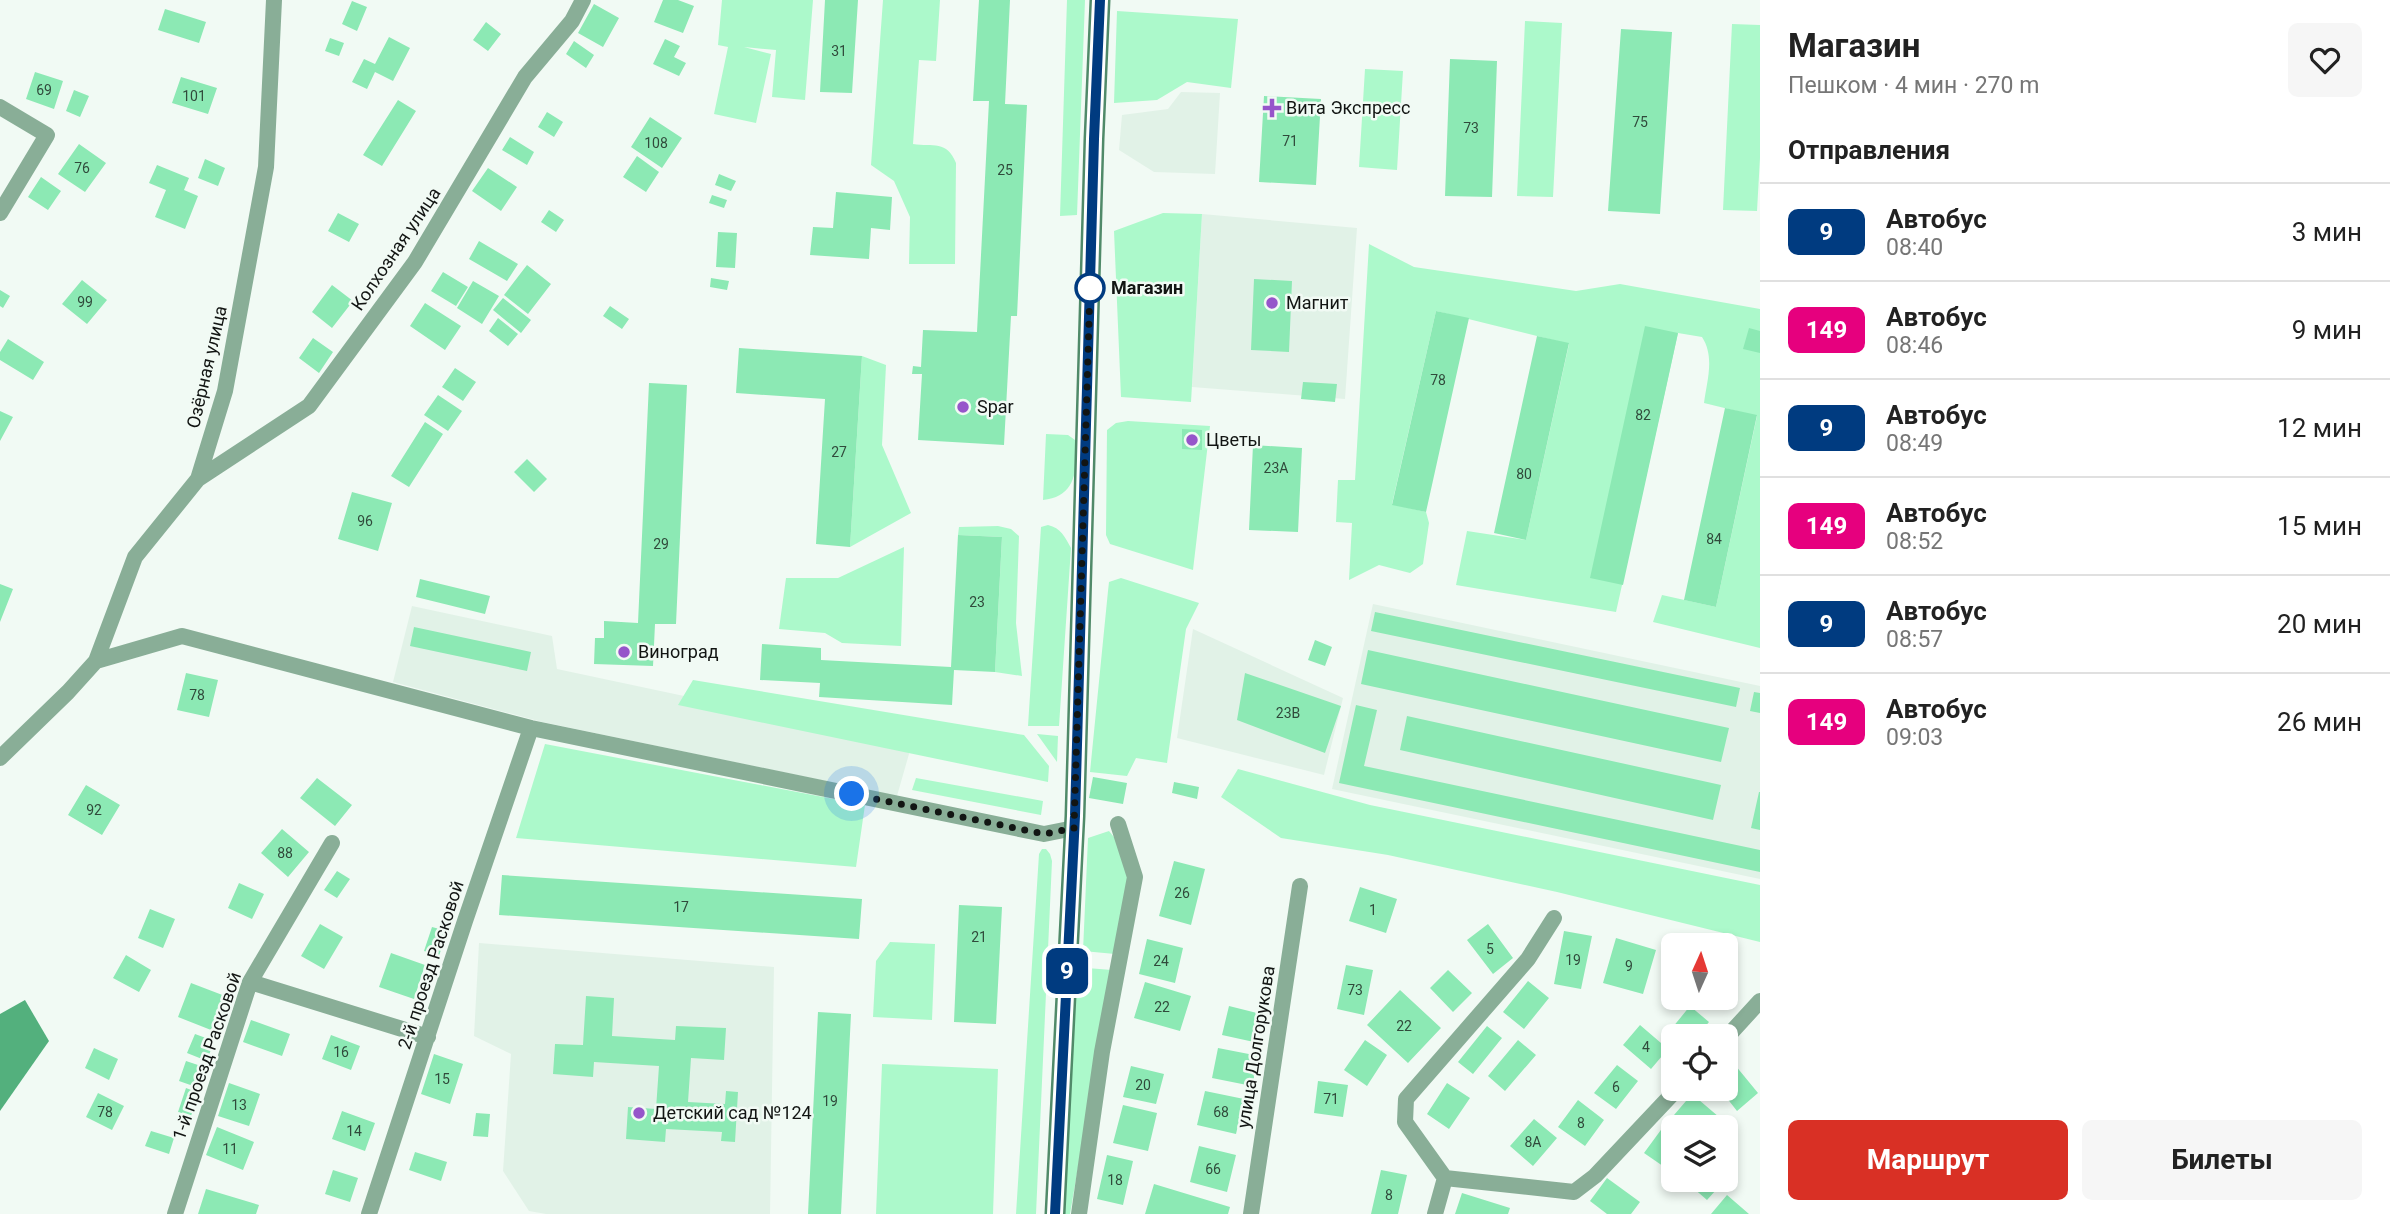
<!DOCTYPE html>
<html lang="ru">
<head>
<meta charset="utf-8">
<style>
  :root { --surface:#fff; --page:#f6f6f6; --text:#222; --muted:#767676; --line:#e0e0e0; --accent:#d93025 }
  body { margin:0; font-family:Roboto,sans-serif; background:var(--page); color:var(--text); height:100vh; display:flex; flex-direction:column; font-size:26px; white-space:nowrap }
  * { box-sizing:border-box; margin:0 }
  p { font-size:23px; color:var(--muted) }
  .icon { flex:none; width:38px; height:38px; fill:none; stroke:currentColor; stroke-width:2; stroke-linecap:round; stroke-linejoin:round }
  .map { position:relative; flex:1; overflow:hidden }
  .panel { display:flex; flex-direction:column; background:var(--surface); width:630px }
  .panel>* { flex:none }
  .badge { padding:0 14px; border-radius:10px; font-size:24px; line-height:46px }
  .needle { width:46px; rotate:3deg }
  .tools { position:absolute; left:1661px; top:933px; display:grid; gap:14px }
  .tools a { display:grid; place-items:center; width:77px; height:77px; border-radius:10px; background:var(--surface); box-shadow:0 4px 10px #0003; font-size:35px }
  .you { position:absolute; width:35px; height:35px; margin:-18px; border:5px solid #fff; border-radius:50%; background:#1a73e8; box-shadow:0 0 0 10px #1a73e833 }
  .map>.badge { position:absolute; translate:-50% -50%; box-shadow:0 0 0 4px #fff }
  h2 { padding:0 28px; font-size:26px; line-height:63px }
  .round { display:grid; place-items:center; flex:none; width:74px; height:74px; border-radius:10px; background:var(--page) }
  .summary { display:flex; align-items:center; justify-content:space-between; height:119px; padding:0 28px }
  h1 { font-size:33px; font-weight:700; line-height:52px }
  .action { display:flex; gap:14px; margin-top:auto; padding:14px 28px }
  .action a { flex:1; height:80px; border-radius:10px; background:var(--accent); color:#fff; font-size:28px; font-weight:700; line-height:80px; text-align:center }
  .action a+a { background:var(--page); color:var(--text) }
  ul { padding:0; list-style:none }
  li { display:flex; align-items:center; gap:21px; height:98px; padding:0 28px; border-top:2px solid var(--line) }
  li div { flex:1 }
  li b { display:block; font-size:26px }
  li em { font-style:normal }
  li .badge { min-width:77px; font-weight:700; text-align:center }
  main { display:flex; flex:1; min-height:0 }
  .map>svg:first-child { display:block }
</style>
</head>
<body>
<main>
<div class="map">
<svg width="1760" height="1214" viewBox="0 0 1760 1214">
  <rect width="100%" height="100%" fill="#f1faf4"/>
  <path fill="#e1f2e7" d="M1181,92L1220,93L1215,174L1154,172L1119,150L1122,115L1168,109Z
    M1202,214L1357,228L1345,399L1192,387Z
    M1373,604L1760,686V879L1332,789Z
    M412,606L552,636L557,669L684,696L915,733L897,796L542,722L393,682Z
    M1193,629L1343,698L1324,775L1177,738Z
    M479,943L774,967L770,1214H546L529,1211L503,1171L511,1054L474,1036Z"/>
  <path fill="#acf9cb" d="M722,0H813L805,100L772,97L776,50L744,47L771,54L756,123L714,114L728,47L718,45Z
    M883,0H940L936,61L919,60L913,144C933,147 947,140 956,163L955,264H909L910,217L894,181L871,165Z
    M1067,0H1085L1077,215L1060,216Z
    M1117,11L1238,19L1231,88L1187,82L1157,100L1114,103Z
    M1525,21L1562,23L1553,197L1517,196Z
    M1732,24L1760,25V158L1757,211L1723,210Z
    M1365,69L1403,71L1397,170L1359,167Z
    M1163,213L1202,214L1191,402L1121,397L1114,231Z
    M1369,244L1414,267L1576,291L1620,284L1760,309V648L1653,622L1662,595L1716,607L1757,416L1704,403C1707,380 1715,357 1702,337L1678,333L1616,612L1456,585L1467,531L1526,540L1569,344L1436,311L1392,504L1426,512L1429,523L1423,564L1410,573L1379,565L1349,580L1352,523L1336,522L1338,480H1355Z
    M862,356L886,365L882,445L911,513L850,547Z
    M1128,421L1210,426L1193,570L1110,544L1106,535L1107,430L1116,423Z
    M1046,434L1068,435L1075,440C1078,467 1077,497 1043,500Z
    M1048,525C1061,528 1065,537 1071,548L1059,726H1028L1041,527Z
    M998,526L1011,529L1019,536L1016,623L1022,676L995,672L1002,537L958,535L959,527Z
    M904,547L901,646L842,643L825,633L779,629L786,578H838Z
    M1121,578L1199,603L1186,629L1167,763L1136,758L1127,776L1090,772L1108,591L1109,582Z
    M693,680L1024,735L1049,766L1048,782L678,705Z
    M1037,734L1058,736L1057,762Z
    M545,744L865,805L856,867L516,838Z
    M1238,769L1370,805L1760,885V942L1557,892L1388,855L1281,838L1221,797Z
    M916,778L1043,801L1041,815L912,790Z
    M1109,831L1118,842L1130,877L1115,954L1083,951L1088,838Z
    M1042,849H1046L1050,854L1052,861L1036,1214H1016L1039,854Z
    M890,942L935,944L932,1020L873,1017L876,961Z
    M1074,967L1112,970L1070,1214H1063Z
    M882,1064L998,1069L993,1214H876Z"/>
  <path fill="#53b07d" d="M25,1000L49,1041L0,1111V1014Z"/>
  <path fill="#8ce9b4" d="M663,0H678L694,6L683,33L654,22Z
    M825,0H858L852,93L820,92Z
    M979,0H1010L1005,104L1027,105L1017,316H1011L1004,445L918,440L922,374H912L913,366L921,367L923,330L977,332L989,101H973Z
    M352,1L367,7L357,31L342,24Z
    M594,4L619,18L603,47L578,33Z
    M165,9L206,22L199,43L158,30Z
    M486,22L501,34L488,51L473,40Z
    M1621,29L1672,32L1660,214L1608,211Z
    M389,37L410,48L393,81L375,72L367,89L352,82L364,59L375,64Z
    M330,38L344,43L339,56L325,51Z
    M665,39L680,46L674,57L686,63L679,76L653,64Z
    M574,41L594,55L586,68L566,54Z
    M1450,59L1497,61L1492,197L1445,196Z
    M35,72L63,81L54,109L26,99Z
    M181,77L217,88L208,114L172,103Z
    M74,90L89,96L80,117L66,111Z
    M1264,96L1321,99L1316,185L1259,182Z
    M398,100L416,111L382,166L363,155Z
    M547,112L563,122L554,137L538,127Z
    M650,117L682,138L662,168L631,147Z
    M510,137L534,152L527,165L502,150Z
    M79,144L106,163L85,192L58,174Z
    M637,156L659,172L646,192L623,177Z
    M205,159L225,168L218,186L198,178Z
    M157,165L189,178L184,190L198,196L185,229L155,217L166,190L149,183Z
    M488,168L517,187L501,211L472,191Z
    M719,174L736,181L731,191L715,185Z
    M41,177L61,191L48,210L28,197Z
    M836,192L892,197L890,230L871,228L869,259L810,255L813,227L833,228Z
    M712,195L727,200L724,208L709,203Z
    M549,210L564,220L556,232L541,222Z
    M338,213L359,224L349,242L328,231Z
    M718,232L737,233L735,268L716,267Z
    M479,241L518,264L507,281L469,259Z
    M527,265L551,284L528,314L504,295Z
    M443,272L468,287L456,306L431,291Z
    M711,278L729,281L727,290L710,287Z
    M1254,279L1292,281L1289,352L1251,350Z
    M82,280L107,300L87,324L62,304Z
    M473,281L499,296L482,324L457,308Z
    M332,285L353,301L332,328L312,312Z
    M0,290L10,296L3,308L0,306Z
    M503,298L531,320L521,333L493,310Z
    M425,303L461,326L445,350L410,326Z
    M610,306L629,319L622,329L603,316Z
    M1436,311L1469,318L1426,512L1392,505Z
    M498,318L518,334L508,346L489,331Z
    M1645,326L1678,333L1623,585L1590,578Z
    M1749,328L1760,331V353L1743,349Z
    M1537,336L1569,343L1526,540L1494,533Z
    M313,338L333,352L319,373L299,358Z
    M8,339L44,362L33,380L0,360V352Z
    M739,348L862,356L850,547L816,544L825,399L736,393Z
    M455,368L476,382L463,401L442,387Z
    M1303,382L1337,384L1335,402L1301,399Z
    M649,383L687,385L676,624H655L653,666L594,664L595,638H604V621L638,623Z
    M438,395L462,411L448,431L424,415Z
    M1725,408L1757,415L1716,607L1684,600Z
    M0,411L13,417L0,441Z
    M425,422L443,434L409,487L391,476Z
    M1182,429L1202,430V450L1182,449Z
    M1253,445L1302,448L1298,532L1249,530Z
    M527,459L547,479L534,492L514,472Z
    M352,492L392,503L378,551L338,539Z
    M958,535L1002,537L995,672L954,670L952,705L819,697L820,683L760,680L762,644L821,648V660L951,667Z
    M420,579L490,596L485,614L416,597Z
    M0,584L13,589L0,622Z
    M1375,612L1740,688L1736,707L1371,631Z
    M414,627L531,652L527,671L410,646Z
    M1315,640L1332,647L1325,666L1308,660Z
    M1368,650L1729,728L1721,762L1361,684Z
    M186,673L218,680L209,717L177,710Z
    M1245,673L1341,706L1325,753L1237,720Z
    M1754,692L1760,693V713L1750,711Z
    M1356,705L1377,710L1364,766L1760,850V872L1339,783Z
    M1407,716L1721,785L1713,820L1400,750Z
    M1093,777L1127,783L1123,804L1089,798Z
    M317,778L352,805L335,826L300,798Z
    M1174,782L1199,787L1197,799L1172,793Z
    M86,785L120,805L102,835L68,815Z
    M1759,792H1760V830L1751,828Z
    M282,829L309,852L288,877L261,853Z
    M1174,861L1205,869L1191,925L1159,916Z
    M337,871L350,879L337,898L324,890Z
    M502,875L862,899L859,939L499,915Z
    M239,883L264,894L252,919L228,908Z
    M1360,887L1397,899L1386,933L1349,921Z
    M959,905L1002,907L996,1024L954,1022Z
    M150,909L175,919L163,948L138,938Z
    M320,924L343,937L324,969L301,956Z
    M1488,924L1513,958L1493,974L1467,940Z
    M432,927L447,931L439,956L424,951Z
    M1564,931L1592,936L1581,989L1554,984Z
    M1616,938L1656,950L1643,994L1603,983Z
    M1147,939L1183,948L1175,983L1139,974Z
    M391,953L425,965L414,999L379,987Z
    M126,955L151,970L139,992L113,978Z
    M1346,965L1373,970L1364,1015L1337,1009Z
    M1448,970L1472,993L1453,1012L1430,988Z
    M1673,976V994H1672L1667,978Z
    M1528,981L1549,998L1524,1029L1503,1012Z
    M1145,982L1191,996L1180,1031L1134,1018Z
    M191,983L225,996L211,1030L178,1017Z
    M1400,990L1441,1028L1408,1063L1367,1025Z
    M586,996L614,998L612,1036L675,1040L676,1026L726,1028L724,1060L691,1058L688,1102L725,1104L726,1091L738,1092L735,1142L721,1141L722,1132L666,1129L665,1142L626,1139L628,1107L656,1109L659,1066L594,1062L593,1077L553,1074L555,1044L583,1045Z
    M1229,1006L1261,1014L1254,1042L1222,1035Z
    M1690,1006L1709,1022L1697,1036H1672L1668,1033Z
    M818,1012L851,1014L841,1214H808Z
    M251,1020L290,1034L282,1056L243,1042Z
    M1640,1025L1668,1049L1651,1069L1623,1045Z
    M1487,1026L1502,1038L1473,1074L1458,1062Z
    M195,1034L214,1041L207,1061L187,1053Z
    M331,1035L360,1046L351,1070L322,1059Z
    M1365,1040L1387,1055L1367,1086L1344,1070Z
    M1518,1040L1536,1055L1505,1091L1488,1076Z
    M94,1048L118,1059L109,1080L85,1068Z
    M1218,1048L1259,1056L1252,1086L1212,1078Z
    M434,1054L463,1064L450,1104L421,1094Z
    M186,1061L207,1068L199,1088L179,1081Z
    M1617,1065L1638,1081L1616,1109L1594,1093Z
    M1735,1065L1758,1093L1737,1111L1719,1088H1726V1073Z
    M1131,1066L1164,1074L1156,1104L1123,1097Z
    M1318,1081L1348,1085L1343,1117L1314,1113Z
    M229,1083L260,1094L249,1126L218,1116Z
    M1447,1083L1470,1098L1449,1129L1427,1114Z
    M186,1088L199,1093L191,1116L178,1112Z
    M1205,1091L1244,1099L1236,1134L1197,1125Z
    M98,1093L124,1106L112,1130L86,1117Z
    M1692,1094L1719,1117L1711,1127H1688L1674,1115Z
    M1578,1100L1604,1120L1585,1146L1558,1127Z
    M1123,1105L1157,1113L1148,1151L1113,1143Z
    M342,1111L375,1123L365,1151L332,1139Z
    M476,1113L490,1114L488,1137L473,1136Z
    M1534,1119L1557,1138L1533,1166L1510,1146Z
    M1666,1123L1673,1128V1173L1644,1153Z
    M217,1127L254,1142L243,1170L206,1155Z
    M151,1131L174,1138L169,1154L145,1146Z
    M1199,1146L1236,1155L1227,1192L1190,1182Z
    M415,1152L447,1162L441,1181L409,1170Z
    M1107,1155L1133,1161L1123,1205L1097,1199Z
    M1726,1160L1735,1168L1726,1178Z
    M333,1170L358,1178L350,1202L325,1194Z
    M1381,1170L1407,1175L1398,1214H1371Z
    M1607,1178L1640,1202L1631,1214H1607L1590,1201Z
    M1684,1180H1725L1707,1200Z
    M1154,1184L1230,1207L1228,1214H1145Z
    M206,1189L259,1205L256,1214H198Z
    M1462,1193L1510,1208L1508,1214H1455Z
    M1727,1195L1749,1214H1711Z"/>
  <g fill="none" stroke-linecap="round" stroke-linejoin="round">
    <path stroke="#89ae97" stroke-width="16" d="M0,107L47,135L0,213
      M198,479L309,406L415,262L525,77L572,21L583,0
      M96,661L182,636L531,728L1044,834L1074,828
      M0,758L68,692L96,661L135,557L198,479L225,391L266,167L274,0
      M250,982L428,1037
      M1726,1038L1760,1001
      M1445,1178L1405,1122L1406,1099L1528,959L1554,918
      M1445,1178L1574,1192L1595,1176L1678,1088
      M175,1214L250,982L332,843
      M369,1214L465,921L531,728
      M1079,1214L1102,1052L1135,877L1118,824
      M1251,1214L1300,886
      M1435,1214L1445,1178"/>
    <path stroke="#508a69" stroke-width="21" d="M1055,1214L1075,816L1094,139L1100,0"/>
  </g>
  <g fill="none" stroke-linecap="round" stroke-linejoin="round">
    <g stroke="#fff" stroke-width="16">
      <path id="line" d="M1055,1214L1075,816L1094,139L1100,0"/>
    </g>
    <use href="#line" stroke="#003b80" stroke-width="10"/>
    <path stroke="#121513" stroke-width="7" stroke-dasharray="0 12.6" d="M852,794L1044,834L1074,828L1090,288"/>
  </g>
  <g fill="#9655ca" stroke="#f1faf4" stroke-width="2.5">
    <path d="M1268.5 97.5h7v7h7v7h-7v7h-7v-7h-7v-7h7z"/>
    <circle cx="1272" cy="303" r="7"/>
    <circle cx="963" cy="407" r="7"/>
    <circle cx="1192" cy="440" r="7"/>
    <circle cx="624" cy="652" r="7"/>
    <circle cx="639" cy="1113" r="7"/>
  </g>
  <circle fill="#fff" stroke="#003b80" stroke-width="3.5" cx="1090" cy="288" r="14"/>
  <g text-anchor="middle" stroke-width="5" stroke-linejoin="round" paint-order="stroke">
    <g font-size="14" fill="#304a3b">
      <text x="839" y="56">31</text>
      <text x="44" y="95">69</text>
      <text x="194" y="101">101</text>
      <text x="1640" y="127">75</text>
      <text x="1471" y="133">73</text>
      <text x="1290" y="146">71</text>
      <text x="656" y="148">108</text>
      <text x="82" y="173">76</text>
      <text x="1005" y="175">25</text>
      <text x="85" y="307">99</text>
      <text x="1438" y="385">78</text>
      <text x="1643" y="420">82</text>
      <text x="839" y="457">27</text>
      <text x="1276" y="473">23А</text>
      <text x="1524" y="479">80</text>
      <text x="365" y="526">96</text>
      <text x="1714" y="544">84</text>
      <text x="661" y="549">29</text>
      <text x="977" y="607">23</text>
      <text x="197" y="700">78</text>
      <text x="1288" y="718">23В</text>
      <text x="94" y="815">92</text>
      <text x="285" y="858">88</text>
      <text x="1182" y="898">26</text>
      <text x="681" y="912">17</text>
      <text x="1373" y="915">1</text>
      <text x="979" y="942">21</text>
      <text x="1490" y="954">5</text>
      <text x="1573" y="965">19</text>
      <text x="1161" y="966">24</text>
      <text x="1629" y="971">9</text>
      <text x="1355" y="995">73</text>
      <text x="1162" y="1012">22</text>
      <text x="1404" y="1031">22</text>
      <text x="1646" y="1052">4</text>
      <text x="341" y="1057">16</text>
      <text x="442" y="1084">15</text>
      <text x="1143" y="1090">20</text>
      <text x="1616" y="1092">6</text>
      <text x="1331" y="1104">71</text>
      <text x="830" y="1106">19</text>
      <text x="239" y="1110">13</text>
      <text x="105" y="1117">78</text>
      <text x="1221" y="1117">68</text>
      <text x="1581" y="1128">8</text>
      <text x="354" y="1136">14</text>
      <text x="1533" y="1147">8А</text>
      <text x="230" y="1154">11</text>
      <text x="1213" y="1174">66</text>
      <text x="1115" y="1185">18</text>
      <text x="1389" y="1200">8</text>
    </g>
    <g font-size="18" fill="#121513" stroke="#f1faf4" text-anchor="start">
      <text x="1286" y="114">Вита Экспресс</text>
      <text x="1286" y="309">Магнит</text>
      <text x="977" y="413">Spar</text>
      <text x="1206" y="446">Цветы</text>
      <text x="638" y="658">Виноград</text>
      <text x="653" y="1119">Детский сад №124</text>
    </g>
    <g font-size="18" fill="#121513" stroke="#f1faf4">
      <text transform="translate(396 249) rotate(-56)" y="6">Колхозная улица</text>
      <text transform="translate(207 367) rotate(-77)" y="6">Озёрная улица</text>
      <text transform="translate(431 965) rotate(-72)" y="6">2-й проезд Расковой</text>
      <text transform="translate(1256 1047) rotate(-81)" y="6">улица Долгорукова</text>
      <text transform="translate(207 1056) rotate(-71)" y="6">1-й проезд Расковой</text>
    </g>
    <g font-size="18" font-weight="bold" fill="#121513" stroke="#f1faf4" text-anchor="start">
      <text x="1111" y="294">Магазин</text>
    </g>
  </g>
</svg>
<div class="tools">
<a><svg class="needle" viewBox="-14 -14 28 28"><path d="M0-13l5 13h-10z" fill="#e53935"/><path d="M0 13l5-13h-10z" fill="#767676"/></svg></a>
<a><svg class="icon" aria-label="locate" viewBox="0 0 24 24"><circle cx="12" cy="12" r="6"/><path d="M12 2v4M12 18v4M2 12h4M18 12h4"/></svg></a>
<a><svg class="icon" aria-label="layers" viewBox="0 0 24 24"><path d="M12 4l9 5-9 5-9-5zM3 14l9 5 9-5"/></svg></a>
</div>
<div class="you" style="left:852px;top:794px"></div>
<b class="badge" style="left:1067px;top:971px;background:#003b80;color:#fff">9</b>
</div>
<section class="panel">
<div class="summary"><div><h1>Магазин</h1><p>Пешком · 4 мин · 270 m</p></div><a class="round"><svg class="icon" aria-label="heart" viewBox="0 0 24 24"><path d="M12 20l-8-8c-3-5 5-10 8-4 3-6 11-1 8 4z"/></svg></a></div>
<h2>Отправления</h2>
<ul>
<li><span class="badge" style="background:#003b80;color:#fff">9</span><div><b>Автобус</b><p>08:40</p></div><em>3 мин</em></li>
<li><span class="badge" style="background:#e6007e;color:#fff">149</span><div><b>Автобус</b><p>08:46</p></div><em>9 мин</em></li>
<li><span class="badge" style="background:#003b80;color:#fff">9</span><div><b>Автобус</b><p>08:49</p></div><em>12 мин</em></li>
<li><span class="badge" style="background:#e6007e;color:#fff">149</span><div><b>Автобус</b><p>08:52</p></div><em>15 мин</em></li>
<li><span class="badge" style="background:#003b80;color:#fff">9</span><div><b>Автобус</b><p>08:57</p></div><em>20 мин</em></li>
<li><span class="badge" style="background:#e6007e;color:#fff">149</span><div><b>Автобус</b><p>09:03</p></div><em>26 мин</em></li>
</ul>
<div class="action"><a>Маршрут</a><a>Билеты</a></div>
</section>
</main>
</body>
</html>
